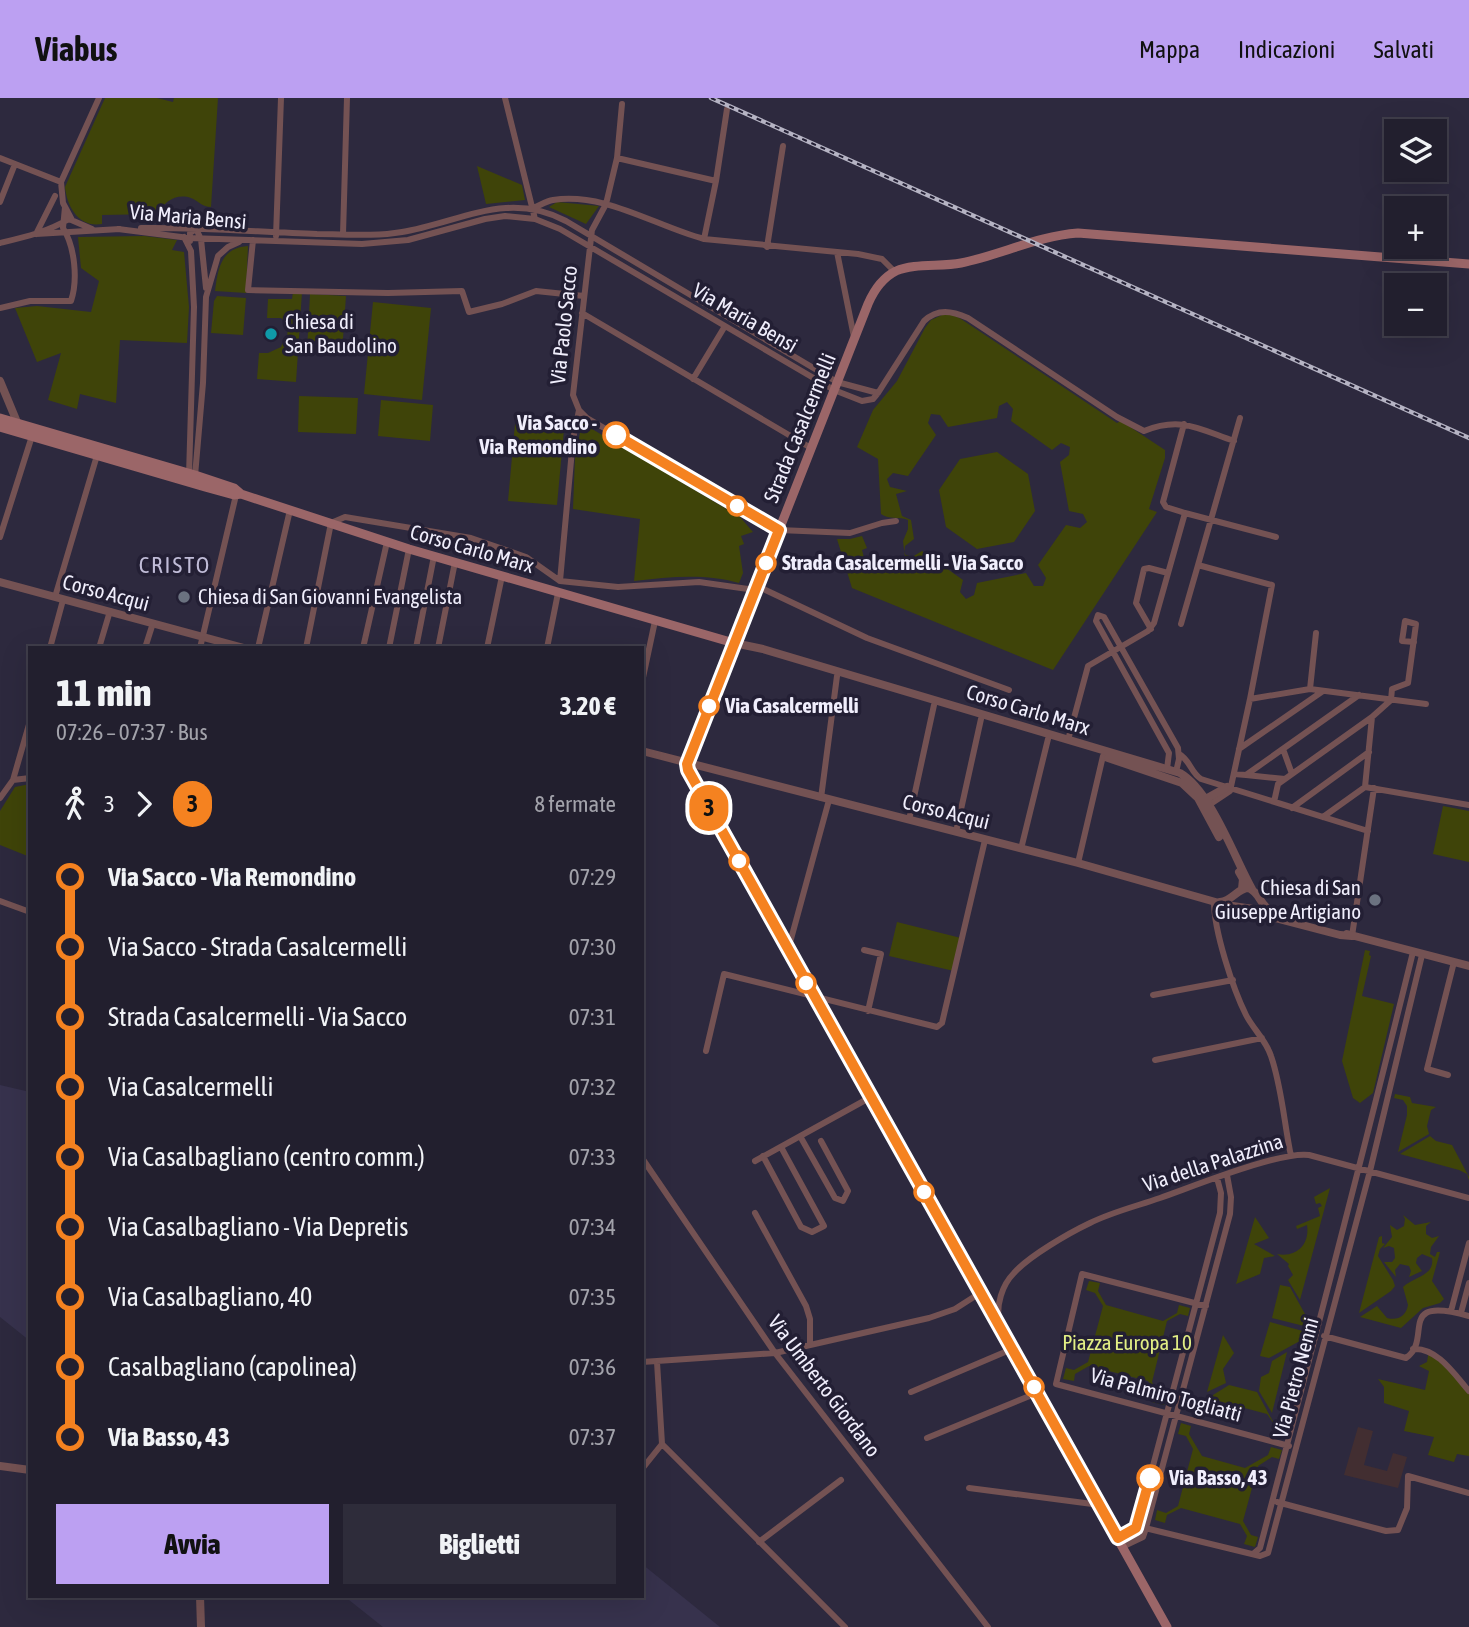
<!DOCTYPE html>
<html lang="it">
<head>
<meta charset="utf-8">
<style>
  :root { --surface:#221f2e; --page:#2e2c3a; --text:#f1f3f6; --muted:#a2a2aa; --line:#3f3d4a; --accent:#bca0f2 }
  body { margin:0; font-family:"Asap Condensed",sans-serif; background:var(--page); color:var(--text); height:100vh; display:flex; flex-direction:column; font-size:26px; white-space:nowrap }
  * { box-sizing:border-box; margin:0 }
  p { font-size:23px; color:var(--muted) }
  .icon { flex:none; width:38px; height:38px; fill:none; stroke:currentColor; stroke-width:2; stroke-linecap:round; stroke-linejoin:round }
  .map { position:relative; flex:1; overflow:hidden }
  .details { position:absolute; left:28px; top:548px; width:616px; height:952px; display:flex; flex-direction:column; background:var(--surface); border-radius:0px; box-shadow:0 7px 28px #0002,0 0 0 2px var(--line) }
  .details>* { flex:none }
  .badge { padding:0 14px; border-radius:23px; font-size:24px; line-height:46px }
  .controls { position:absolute; left:1384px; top:21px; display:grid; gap:14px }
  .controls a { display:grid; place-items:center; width:63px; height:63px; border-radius:0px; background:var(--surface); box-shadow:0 7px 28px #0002,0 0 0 2px var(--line); font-size:35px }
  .map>.badge { position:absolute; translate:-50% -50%; box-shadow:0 0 0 4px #fff }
  .legs { display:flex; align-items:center; gap:10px; height:77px; padding:0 28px; font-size:23px }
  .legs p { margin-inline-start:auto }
  .summary { display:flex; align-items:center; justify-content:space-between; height:119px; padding:0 28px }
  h1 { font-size:38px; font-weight:800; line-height:52px }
  .cta { display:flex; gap:14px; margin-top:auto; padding:14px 28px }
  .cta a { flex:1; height:80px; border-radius:0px; background:var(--accent); color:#111; font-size:28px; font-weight:800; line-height:80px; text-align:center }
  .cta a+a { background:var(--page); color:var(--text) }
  ul { padding:0 28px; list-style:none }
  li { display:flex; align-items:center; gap:24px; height:70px; font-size:26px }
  li i { display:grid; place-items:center; width:10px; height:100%; margin:0 9px; background:currentColor }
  li i::after { content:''; width:18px; height:18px; margin:-9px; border:5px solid; border-radius:50%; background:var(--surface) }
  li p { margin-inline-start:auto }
  li:first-child i { background:linear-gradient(#0000 50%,currentColor 0) }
  li:last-child i { background:linear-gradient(currentColor 50%,#0000 0) }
  header { display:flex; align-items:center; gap:42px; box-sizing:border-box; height:98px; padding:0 35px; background:var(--accent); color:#111 }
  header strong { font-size:33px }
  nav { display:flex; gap:38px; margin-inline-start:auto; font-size:24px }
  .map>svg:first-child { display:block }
</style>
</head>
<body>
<header>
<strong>Viabus</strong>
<nav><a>Mappa</a><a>Indicazioni</a><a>Salvati</a></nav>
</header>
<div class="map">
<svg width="1469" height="1529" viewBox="0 0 1469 1529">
  <rect width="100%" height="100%" fill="#2d293e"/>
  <path fill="#37324d" d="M0,987L30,994V1243L0,1219Z
    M642,1466L720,1529H383L344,1498H642Z"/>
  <path fill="#422e31" d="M1358,1329L1373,1333L1364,1367L1387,1373L1393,1355L1407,1359L1398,1390L1344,1377Z"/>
  <path fill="#3f4409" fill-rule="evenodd" d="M105,0H157L173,4L174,0H218L211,109C202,109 199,103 191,100C176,95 164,104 157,116L102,117V126C79,130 67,109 65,89Z
    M477,68L522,87L525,102L486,106Z
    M557,104L599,108L586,126L549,109Z
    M144,138L177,142L172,152L184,154L189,209L187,245L120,242L116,305L80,296L77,311L48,302L61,255L37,264L15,210L37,208L91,214L99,183L81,170L78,139Z
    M248,148L246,195L215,193C218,170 221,150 248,148Z
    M293,194H302L296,284L257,281L259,255H268L281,249L284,242L287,241L288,228L281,220H267L268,201H292Z
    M310,196L346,198L342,255L307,253Z
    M217,198L246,200L243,237L211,235L214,203Z
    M373,204L431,210L422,302L364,296Z
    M942,217H953L961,221L1117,325L1121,323L1165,352V360L1149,411L1157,414L1053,572L852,490L837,441H850L862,438L867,450L862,452L868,475L906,467L903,443L908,431V422C899,418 889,422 881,416L878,361L857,349L873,312L897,283L925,230L931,222ZM1007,304L1013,311L1011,323L1052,352L1061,345L1070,349L1069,357L1060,364L1069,413L1083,416L1087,424L1080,430L1066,427L1038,467L1046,480L1043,488H1034L1026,475L977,485L974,497L966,501L960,494L963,482L922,453L912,459L904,456L905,448L914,441L911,422L902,418L896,396L907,393L890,389L887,381L893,375L908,378L936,337L928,325L931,316L940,317L948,329L997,320L999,308Z
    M299,298L358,300L356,336L298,334Z
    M381,302L433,307L430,343L378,338Z
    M582,325L740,419L753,434L741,438L744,446L739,448L743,475L739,485C705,475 669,479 634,483L640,421L573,411L575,359Z
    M515,326L564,331L557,407L508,403Z
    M997,354L1028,376L1035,413L1014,444L977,451L946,429L939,392L960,361Z
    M30,686V759L0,747V713L15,689Z
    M1443,708L1469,713V764L1433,756Z
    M897,824L961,840L954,873L889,858Z
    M1365,852L1370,853L1369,857L1371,858L1362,898L1394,906L1373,995L1360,1005L1353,1000L1342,963Z
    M1395,996L1410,999L1412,1005L1436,1009L1431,1012L1427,1028L1429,1036L1398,1054L1407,1017V1008L1403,1002L1394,1000Z
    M1430,1038L1436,1043L1452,1047L1469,1079V1082L1467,1076L1459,1072L1400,1056Z
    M1330,1090L1300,1202L1288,1182L1293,1177L1288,1168L1289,1166L1277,1156C1297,1160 1310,1146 1307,1127L1297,1131L1296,1128L1320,1118L1318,1110L1322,1108L1320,1105L1316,1106L1314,1099Z
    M1403,1117L1415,1127L1431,1124L1426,1128V1136L1432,1140L1439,1138L1431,1149L1430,1156L1435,1159L1437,1154H1440L1432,1183L1444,1201L1440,1205L1423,1210L1401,1230L1360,1219L1377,1208L1387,1220C1398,1223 1406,1218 1408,1207L1403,1189C1413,1179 1435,1178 1432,1160L1422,1156L1417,1160L1416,1165L1422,1173L1409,1179L1411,1173L1409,1168L1400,1166L1395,1172L1396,1179L1384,1164H1392L1395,1160L1394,1150L1389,1148L1383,1150L1392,1139L1390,1127L1397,1132L1404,1128L1405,1121Z
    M1255,1119L1269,1140L1254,1146L1275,1158L1264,1160L1260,1176L1236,1186Z
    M1382,1138V1145L1385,1146L1380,1151L1378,1158L1393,1182L1395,1188L1391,1193L1359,1215L1379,1139Z
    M1089,1183L1100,1185L1098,1193L1106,1207L1163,1223L1177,1215L1179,1207L1190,1210L1188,1218L1180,1216L1167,1223L1152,1284L1158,1293L1167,1296L1164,1307L1152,1304L1155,1295L1148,1283L1089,1268L1075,1276L1074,1283L1063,1281L1066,1270L1074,1272L1088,1264L1103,1208L1095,1195L1086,1192Z
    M1280,1187L1290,1189L1310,1225L1314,1223L1312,1230L1272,1220Z
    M1270,1224L1310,1235L1309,1242L1307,1239L1269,1260L1260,1258Z
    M1223,1237L1234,1255L1223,1271L1226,1285L1207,1294Z
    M1429,1252L1469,1293V1358L1457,1356L1454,1364L1428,1357L1434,1339L1404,1333L1409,1313L1384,1305V1289L1378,1281L1425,1292L1429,1273L1419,1268L1427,1264Z
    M1287,1254L1272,1315L1259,1293L1261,1279L1269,1275L1272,1263Z
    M1229,1287L1257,1294L1276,1329L1267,1316L1211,1301L1197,1307Z
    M1181,1325L1191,1328L1189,1336L1202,1358L1245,1370L1268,1357L1271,1349L1282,1352L1279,1361L1272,1359L1258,1368L1243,1423L1251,1437L1258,1439L1255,1449L1244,1446L1247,1438L1240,1426L1181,1410L1167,1417L1165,1425L1155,1422L1157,1412L1166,1415L1178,1408L1193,1351L1186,1338L1178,1336Z"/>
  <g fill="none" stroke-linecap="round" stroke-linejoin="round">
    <path stroke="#745253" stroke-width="6" d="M505,0L535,121
      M622,6L617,60L606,106L592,132L590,149L573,297L579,312L587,320L779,432L850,435L882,425L896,423
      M0,60L61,84
      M617,60L716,83
      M0,104L15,66
      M533,110C539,108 546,103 553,102C605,94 655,128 704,141L858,156L882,161L895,174
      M72,122L63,105L61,84L99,0
      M141,130C199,129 258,134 317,136C345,136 373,139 402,134C461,124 507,92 566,123L837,284L878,295
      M118,131L189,140L362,146L408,142L485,121L505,118L535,121L560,131L834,292L862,303L873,301L878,295L924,223C938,210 952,213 968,220L1117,319L1144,333C1181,318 1199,331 1234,343
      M36,136L120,131
      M36,136L55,98
      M343,136L347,0
      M276,138L281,0
      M184,139L191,153L194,209L189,377
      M704,141L716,83L727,11
      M253,142L248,192L388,195L462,193L469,214L502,206L536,193L584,198
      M190,143V135L196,131L201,141L206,190
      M0,145C25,139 47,134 69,121L92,131
      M767,149L783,48
      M837,154L854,239
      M0,210L30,203H71C78,182 75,149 63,130L65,109
      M582,215L811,350
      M693,281L725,228
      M1240,320L1198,467L1272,487L1250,601
      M195,378L203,285L206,199L218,158L228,149L239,144
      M1185,415L1276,439
      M0,439L32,338
      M560,483L573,341L579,312
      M757,488L867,540L1009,592
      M55,499L98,354
      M1181,526L1198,467
      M1151,531L1136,505L1144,471L1149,470L1168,475
      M50,550L63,502
      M99,550L110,513
      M145,550L153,525
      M200,550L236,397
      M258,550L290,412
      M306,550L331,425L345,419L471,440L526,459L560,483L618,489L699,484L755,492
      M363,550L387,444
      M389,550L409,451
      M416,550L434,458
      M438,550L455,464
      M487,550L502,478
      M547,550L558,495
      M642,584L655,523
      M1310,591L1316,535
      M1068,642L1088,568L1148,533L1154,525L1185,415L1166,409L1163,404L1184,326
      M1239,651L1323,593
      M1283,651L1292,676
      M1179,656C1190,662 1191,675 1201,681L1368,733
      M1167,671L1169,655L1096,523L1098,517L1104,519L1178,650L1179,661L1176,674
      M1234,676L1246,677L1359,597
      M1246,677L1285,681
      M13,682L30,623
      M1365,689L1469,707
      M1365,689L1372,619
      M0,700L13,682L30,680
      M821,700L837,578
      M1274,704L1278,686L1372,619L1391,602L1392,591L1408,585L1416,526L1405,523L1402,543L1414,544
      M1209,707L1230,693L1250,601L1310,591L1426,606
      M1292,710L1369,654
      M1323,719L1365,689
      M909,722L934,607
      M956,734L981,621
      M1021,751L1048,641
      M1078,765L1103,658
      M0,803L30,814
      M1214,804C1214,833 1233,891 1246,917C1253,931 1266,942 1271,958C1282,990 1284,1025 1291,1058
      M1352,838L1374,690
      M788,852L829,702
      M864,852L881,856L868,913
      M1153,897L1233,882
      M706,953L724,876L937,929L942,925L985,742
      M1155,962L1262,940
      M1448,977L1427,971L1454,864
      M800,1038L835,1100L843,1103L848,1093L821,1043
      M763,1058L801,1129L812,1134L824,1128L781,1049
      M642,1060L775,1255L988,1529
      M755,1063L871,999
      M755,1115L806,1208L810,1221V1247
      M1206,1208L1082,1176L1056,1286L1289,1348
      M1451,1213L1469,1145
      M1461,1215L1469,1185
      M999,1224C996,1207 1002,1187 1014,1175C1029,1158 1069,1135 1090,1125C1112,1114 1137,1108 1160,1100C1192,1089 1280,1053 1309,1057L1469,1100
      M1324,1238L1406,1260C1434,1241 1394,1197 1469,1218
      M1413,1251C1437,1249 1455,1277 1469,1293
      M642,1264L775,1255L929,1220L955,1211L980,1195
      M657,1264L662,1346L845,1529
      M911,1294L1012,1251
      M927,1340L1037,1295
      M642,1371L662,1346
      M969,1390L1100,1407
      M1277,1404L1386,1433L1398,1432L1407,1410L1408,1378L1469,1395
      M1137,1428L1260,1458L1268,1455L1370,1073L1422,857
      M1118,1440L1133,1432L1137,1428L1220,1115L1221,1095L1217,1080
      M759,1444L841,1382
      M1122,1449L1143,1439L1146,1430L1230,1116L1231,1099L1227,1077
      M1253,1456L1260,1450C1312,1252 1364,1053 1413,854"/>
    <path stroke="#745253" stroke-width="8" d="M0,283L17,324L16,330
      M0,484L244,550
      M734,545L763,551L1180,675C1211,693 1234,759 1252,791
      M642,653L1078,765L1226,807L1253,811L1268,818L1340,837L1352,838
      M1108,660L1182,685L1198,700L1219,739
      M1202,703L1227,689
      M1239,774L1243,781L1242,791
      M1220,804C1233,803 1237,790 1249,790C1264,798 1256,809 1281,816
      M1347,836L1469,868
      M0,1368L30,1372
      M200,1498L201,1529"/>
    <path stroke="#9b6668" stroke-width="9" d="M0,320L195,377L234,390L241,396
      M0,329L205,389L234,397L241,396L409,451L734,545
      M1167,1529L688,672L687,666L868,206C874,192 882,180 896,173C914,165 941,169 961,165C1000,157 1038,138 1078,135L1469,166"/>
    <g stroke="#b5b3c3" stroke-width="4.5">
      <path id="rail" d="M711,0L1469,340"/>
    </g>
    <use href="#rail" stroke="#231f34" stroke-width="2" stroke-dasharray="5" stroke-linecap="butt"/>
  </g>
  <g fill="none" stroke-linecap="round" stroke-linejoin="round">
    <g stroke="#fff" stroke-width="16">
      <path id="line-1" d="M616,337L779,432L687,666L688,672L1118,1440L1136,1430L1150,1380"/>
    </g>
    <use href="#line-1" stroke="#f58220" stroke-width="10"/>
  </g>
  <circle fill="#0f9aa8" stroke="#231f34" stroke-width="2.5" cx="271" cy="236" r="7"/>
  <g fill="#fff" stroke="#f58220" stroke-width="3.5">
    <circle cx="616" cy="337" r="12"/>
    <circle cx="737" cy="408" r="9"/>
    <circle cx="766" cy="465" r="9"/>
    <circle cx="709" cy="608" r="9"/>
    <circle cx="739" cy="763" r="9"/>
    <circle cx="806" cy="885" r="9"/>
    <circle cx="924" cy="1094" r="9"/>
    <circle cx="1034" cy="1289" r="9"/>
    <circle cx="1150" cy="1380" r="12"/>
  </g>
  <g fill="#6b7280" stroke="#231f34" stroke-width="2.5">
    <circle cx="184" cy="499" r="7"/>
    <circle cx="1375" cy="802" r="7"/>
  </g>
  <g text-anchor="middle" stroke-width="7" stroke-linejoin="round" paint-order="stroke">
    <g font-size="21" fill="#f0eefc" stroke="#231f34">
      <text transform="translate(188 119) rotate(5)" y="7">Via Maria Bensi</text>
      <text transform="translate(745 220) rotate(30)" y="7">Via Maria Bensi</text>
      <text transform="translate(564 227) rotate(-84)" y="7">Via Paolo Sacco</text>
      <text transform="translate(800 330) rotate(-68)" y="7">Strada Casalcermelli</text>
      <text transform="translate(472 451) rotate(16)" y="7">Corso Carlo Marx</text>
      <text transform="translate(106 495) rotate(15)" y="7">Corso Acqui</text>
      <text transform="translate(1028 612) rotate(17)" y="7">Corso Carlo Marx</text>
      <text transform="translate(946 714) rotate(14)" y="7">Corso Acqui</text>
      <text transform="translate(1213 1065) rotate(-18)" y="7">Via della Palazzina</text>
      <text transform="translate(1296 1280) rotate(-75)" y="7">Via Pietro Nenni</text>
      <text transform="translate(824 1288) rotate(53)" y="7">Via Umberto Giordano</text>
      <text transform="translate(1166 1297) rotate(15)" y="7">Via Palmiro Togliatti</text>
    </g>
    <g font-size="21" fill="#f0eefc" stroke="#231f34" text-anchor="start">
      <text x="285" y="231">Chiesa di<tspan x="285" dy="24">San Baudolino</tspan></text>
      <text x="198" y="506">Chiesa di San Giovanni Evangelista</text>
      <text x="1361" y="797" text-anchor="end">Chiesa di San<tspan x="1361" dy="24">Giuseppe Artigiano</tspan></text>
    </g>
    <g font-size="21" font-weight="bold" fill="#f0eefc" stroke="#231f34" text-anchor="start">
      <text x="597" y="332" text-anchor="end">Via Sacco -<tspan x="597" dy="24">Via Remondino</tspan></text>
      <text x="782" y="472">Strada Casalcermelli - Via Sacco</text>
      <text x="725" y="615">Via Casalcermelli</text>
      <text x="1169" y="1387">Via Basso, 43</text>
    </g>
    <g font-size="21" fill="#e2ee85" stroke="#231f34">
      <text x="1127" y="1252">Piazza Europa 10</text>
    </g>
    <g font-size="23" letter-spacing="2" fill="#c0bcd7" stroke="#231f34">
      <text x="175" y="475">CRISTO</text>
    </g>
  </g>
</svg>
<div class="controls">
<a><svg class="icon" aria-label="layers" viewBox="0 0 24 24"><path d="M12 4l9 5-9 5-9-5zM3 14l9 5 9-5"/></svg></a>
<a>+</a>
<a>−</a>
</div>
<b class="badge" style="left:709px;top:710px;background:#f58220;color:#111">3</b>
<section class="details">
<div class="summary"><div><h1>11 min</h1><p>07:26 – 07:37 · Bus</p></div><b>3.20 €</b></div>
<div class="legs"><svg class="icon" aria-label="walk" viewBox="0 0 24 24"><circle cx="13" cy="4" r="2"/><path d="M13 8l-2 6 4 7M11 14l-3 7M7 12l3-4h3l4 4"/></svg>3<svg class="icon" aria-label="forward" viewBox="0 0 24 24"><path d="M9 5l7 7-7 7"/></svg><b class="badge" style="background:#f58220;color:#111">3</b><p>8 fermate</p></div>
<ul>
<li><i style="color:#f58220"></i><b>Via Sacco - Via Remondino</b><p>07:29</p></li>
<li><i style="color:#f58220"></i><span>Via Sacco - Strada Casalcermelli</span><p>07:30</p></li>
<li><i style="color:#f58220"></i><span>Strada Casalcermelli - Via Sacco</span><p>07:31</p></li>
<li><i style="color:#f58220"></i><span>Via Casalcermelli</span><p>07:32</p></li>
<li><i style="color:#f58220"></i><span>Via Casalbagliano (centro comm.)</span><p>07:33</p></li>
<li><i style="color:#f58220"></i><span>Via Casalbagliano - Via Depretis</span><p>07:34</p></li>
<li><i style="color:#f58220"></i><span>Via Casalbagliano, 40</span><p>07:35</p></li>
<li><i style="color:#f58220"></i><span>Casalbagliano (capolinea)</span><p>07:36</p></li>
<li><i style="color:#f58220"></i><b>Via Basso, 43</b><p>07:37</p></li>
</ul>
<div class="cta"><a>Avvia</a><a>Biglietti</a></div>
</section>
</div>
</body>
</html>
